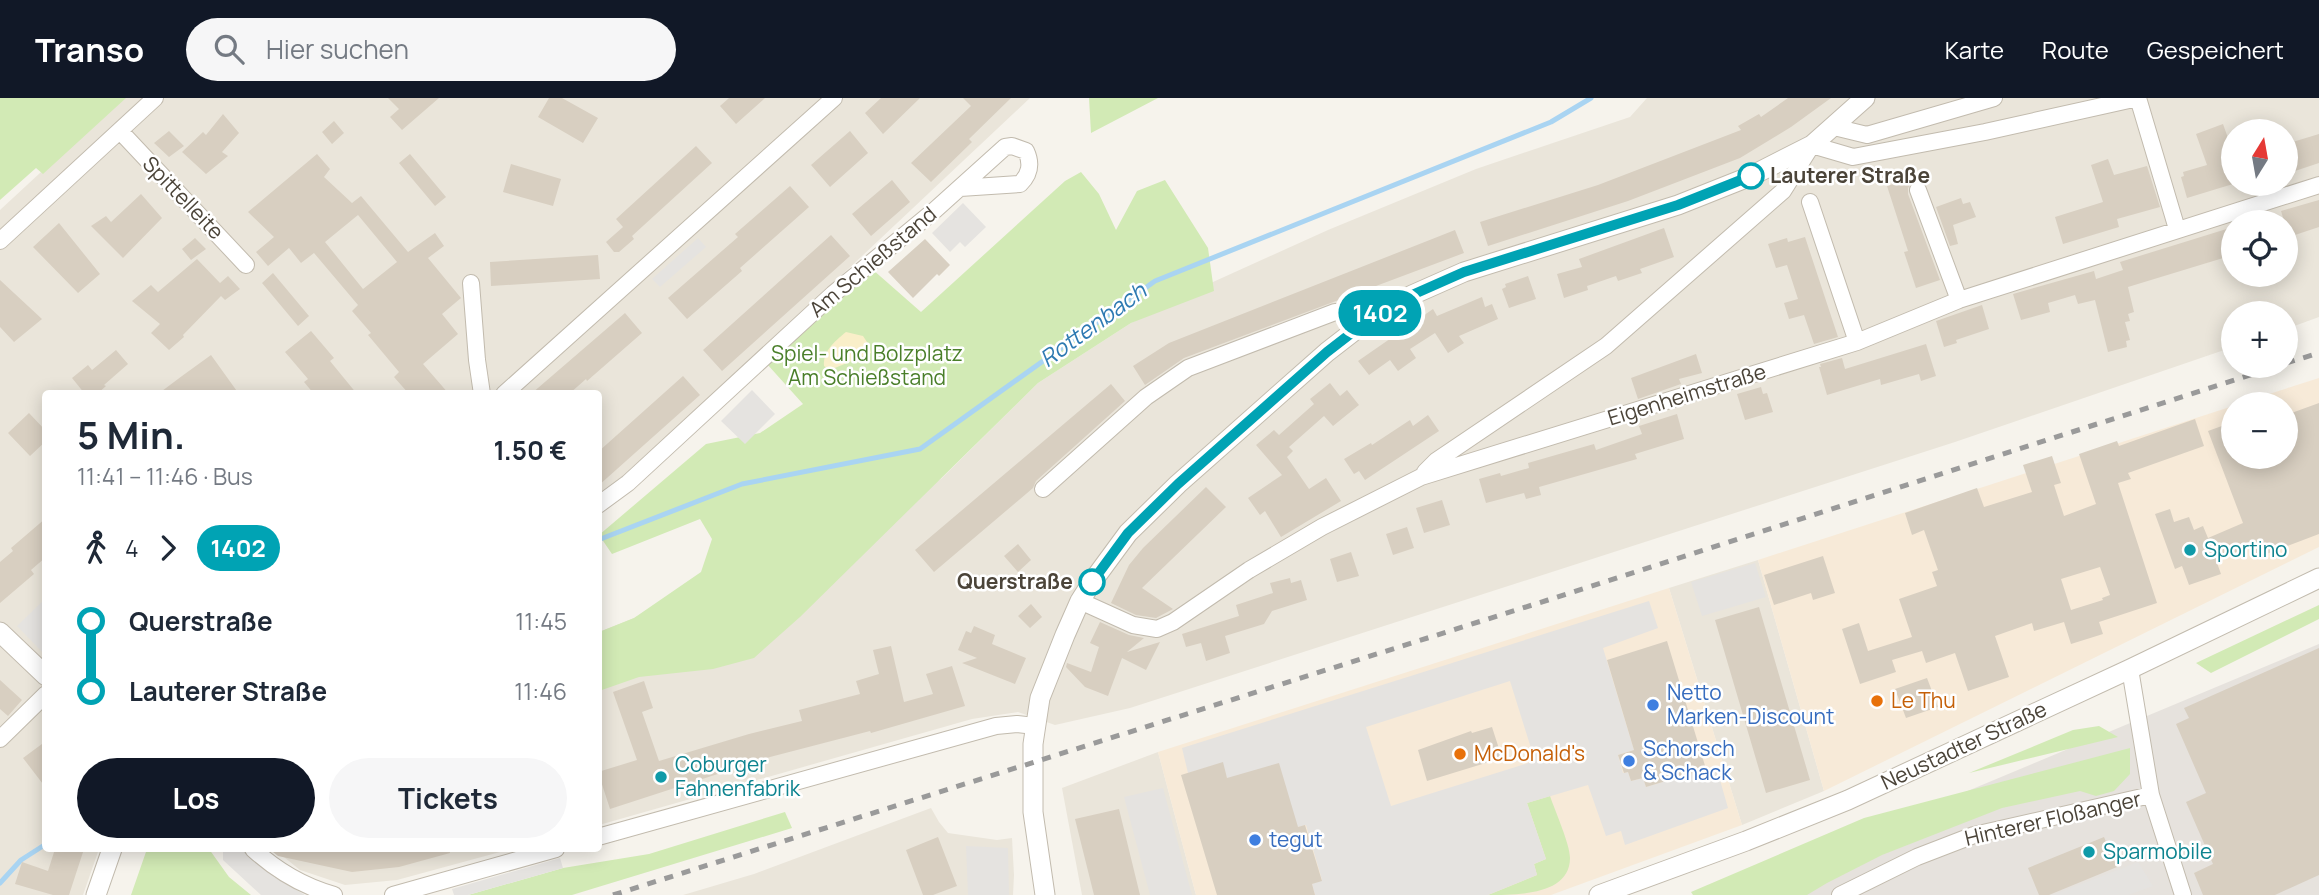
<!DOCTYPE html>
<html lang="de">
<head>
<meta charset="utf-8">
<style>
  :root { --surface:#fff; --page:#f6f6f7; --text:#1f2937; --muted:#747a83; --accent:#111827 }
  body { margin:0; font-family:Manrope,sans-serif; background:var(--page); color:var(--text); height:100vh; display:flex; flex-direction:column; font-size:26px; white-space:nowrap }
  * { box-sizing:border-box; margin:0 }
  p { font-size:23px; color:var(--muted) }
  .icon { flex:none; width:38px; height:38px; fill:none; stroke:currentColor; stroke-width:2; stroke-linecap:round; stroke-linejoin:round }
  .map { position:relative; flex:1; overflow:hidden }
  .details { position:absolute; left:42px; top:292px; width:560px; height:462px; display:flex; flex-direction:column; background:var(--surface); border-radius:7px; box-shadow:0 4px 18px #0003 }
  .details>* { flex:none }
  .badge { padding:0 14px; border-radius:23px; font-size:24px; line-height:46px }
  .needle { width:46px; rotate:11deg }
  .controls { position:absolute; left:2221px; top:21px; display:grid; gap:14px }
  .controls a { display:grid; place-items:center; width:77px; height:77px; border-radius:50%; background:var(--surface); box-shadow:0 4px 18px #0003; font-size:35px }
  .map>.badge { position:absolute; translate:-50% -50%; box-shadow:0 0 0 4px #fff }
  .legs { display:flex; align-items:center; gap:10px; height:77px; padding:0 35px; font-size:23px }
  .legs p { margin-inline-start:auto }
  .summary { display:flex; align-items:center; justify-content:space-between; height:119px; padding:0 35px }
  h1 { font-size:38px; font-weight:700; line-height:52px }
  .button { display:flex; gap:14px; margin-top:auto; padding:14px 35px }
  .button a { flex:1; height:80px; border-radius:42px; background:var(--accent); color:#fff; font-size:28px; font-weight:700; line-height:80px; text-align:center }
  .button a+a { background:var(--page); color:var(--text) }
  ul { padding:0 35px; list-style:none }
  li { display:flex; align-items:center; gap:24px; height:70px; font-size:26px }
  li i { display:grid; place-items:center; width:10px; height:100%; margin:0 9px; background:currentColor }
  li i::after { content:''; width:18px; height:18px; margin:-9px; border:5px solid; border-radius:50%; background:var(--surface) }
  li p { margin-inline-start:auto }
  li:first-child i { background:linear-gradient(#0000 50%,currentColor 0) }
  li:last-child i { background:linear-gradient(currentColor 50%,#0000 0) }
  header { display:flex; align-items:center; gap:42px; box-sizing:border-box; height:98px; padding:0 35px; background:var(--accent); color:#fff }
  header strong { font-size:33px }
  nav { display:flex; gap:38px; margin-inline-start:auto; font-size:24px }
  .search { width:490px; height:63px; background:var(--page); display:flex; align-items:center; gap:18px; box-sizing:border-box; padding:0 24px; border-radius:38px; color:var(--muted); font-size:26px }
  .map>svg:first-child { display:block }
</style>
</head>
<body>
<header>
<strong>Transo</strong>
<div class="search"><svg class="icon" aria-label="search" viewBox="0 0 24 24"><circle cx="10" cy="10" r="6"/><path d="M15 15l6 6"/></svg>Hier suchen</div>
<nav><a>Karte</a><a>Route</a><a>Gespeichert</a></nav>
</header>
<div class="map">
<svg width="2319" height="797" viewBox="0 0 2319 797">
  <rect width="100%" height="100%" fill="#f6f3ec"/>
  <path fill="#eae5da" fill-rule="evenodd" d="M121,0H1030L643,364L599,395L598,296H46V751H99L83,797H0V112Z
    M1647,0H2319V219L2286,231V215H2233V249L1955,344L1130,610L1055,627L1018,614L972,621L599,727V534L634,520L941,381L1038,285L1131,225L1213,184L1328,132L1476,71L1630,19ZM2233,33H2286V86H2233ZM2233,124H2286V177H2233Z
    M1758,462L1824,693L1742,727L1669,490Z
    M1158,654L1196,797H1082L1062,690Z
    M931,710L939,724L948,735L997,742L1012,740L1014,777L1013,797H683L754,776Z
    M274,751H511L397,782L345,787L300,772Z"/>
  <path fill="#f7ead8" d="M2319,280V449L1824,693L1758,462L2233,308V359H2286V306H2238Z
    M1669,490L1742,727L1551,797H1196L1158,654Z"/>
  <path fill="#e6e2dd" d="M2319,546V797H1719Z"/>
  <path fill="#d2eab5" d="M0,0H126L43,76L36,70L0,102Z
    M1089,0H1158L1091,35Z
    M1081,74L1099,96L1116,132L1137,93L1165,82L1208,150L1214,193L1131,225L1038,285L800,519L754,560L713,571L639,579L599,593V534L634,520L701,474L712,441L700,421L612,456L599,437L706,346L760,335L803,306L767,266L872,171L921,214L1065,83Z
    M2319,507V521L2211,575L2196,565Z
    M2099,628L2118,639L1969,675L2073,632Z
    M2130,650V676L2114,693L2096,698L2080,693L2002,710L1882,757L1827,785L1807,797H1693L1691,794L1864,720Z
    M1550,698C1555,713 1570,746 1570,760C1570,797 1518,797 1488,797L1537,777L1534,766L1546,761L1527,705Z
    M785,714L792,730L572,797H468L563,770L649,756Z
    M147,751H209L229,779L251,797H131Z"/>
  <path fill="#f9efc9" d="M846,234L863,238L869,247L871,255L830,272L824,268C823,253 834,244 846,234Z"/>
  <path fill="#e5e3e0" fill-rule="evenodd" d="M963,105L986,129L965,149L960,144L950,154L932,135Z
    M698,140L706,149L660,189L652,181Z
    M752,292L775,316L745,346L721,323Z
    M1755,465L1766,499L1702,518L1691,484Z
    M45,501L46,557H45L17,528Z
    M1649,503L1658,530L1603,550L1634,652L1618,657L1623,675L1628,674L1631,683L1643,680L1646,689L1716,668L1728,710L1625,747L1621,733L1606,738L1588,687L1527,705L1546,761L1534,766L1537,777L1488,797H1315L1312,786L1322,782L1306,727L1298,729L1227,680L1222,665L1188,675L1182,650ZM1510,583L1535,663L1391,708L1366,629Z
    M1163,690L1192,797H1150L1124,699Z
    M966,748L1008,750L1009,797H968Z
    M223,751H242L274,779L305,797H261L223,762Z
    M560,760L563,770L468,797H454L452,791Z
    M2138,764L2153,788L2128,797H2053Z"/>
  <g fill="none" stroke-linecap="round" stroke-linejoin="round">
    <path stroke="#a9d4f2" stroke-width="5" d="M598,442L742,386L920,351L1155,183L1551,24L1591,0
      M0,785L21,762L46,746"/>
  </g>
  <path fill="#d8cfc1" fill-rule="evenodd" d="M388,0H439L402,32L390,19L399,11Z
    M549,0H562L598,20L583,45L538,19Z
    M729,0H765L736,26L720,8Z
    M881,0H920L883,36L865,15Z
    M963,0H1011L969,41L972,44L931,84L911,65L971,8Z
    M1788,0H1831L1791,29L1740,60L1628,103L1488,148L1480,124L1598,87L1741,32L1738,28L1759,16L1761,19Z
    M223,16L239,35L222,54L228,58L206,76L182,54L203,34L206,37Z
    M334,23L344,35L332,46L322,34Z
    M2223,26L2233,54V86L2187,100L2181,79L2184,78L2183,74L2207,67L2196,36Z
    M169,33L184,48L169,59L154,45Z
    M850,33L868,55L830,89L811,67Z
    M2319,36V65L2286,76V46Z
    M696,48L712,65L632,138L634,141L619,154H614L606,144L623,129L616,121Z
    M317,56L330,71L324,79L352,105L361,98L408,154L435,135L444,148L428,160L461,200L442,216L458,236L423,266L449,296H409L394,279L399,274L368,237L371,235L352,213L358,207L314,155L301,165L289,150L268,168L256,154L274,139L248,114ZM358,117L397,164L363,191L325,144Z
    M410,56L446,99L435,108L399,65Z
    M2108,61L2114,77L2147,68L2160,109L2117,121L2119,129L2063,146L2055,119L2103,104L2091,67Z
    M511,66L561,81L553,108L503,94Z
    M1912,80L1913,83L1908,90V96L1940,182L1916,190L1904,154L1908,153L1887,88Z
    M892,82L910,104L871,138L852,116Z
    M790,88L809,109L740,170L742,173L687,221L668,200L738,139L735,136Z
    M141,96L162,120L123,160L91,128L106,118L111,124Z
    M1961,100L1963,106L1970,104L1976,119L1953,127L1958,146L1950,148L1936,109Z
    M2319,102V129L2289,139L2281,113Z
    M59,125L100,176L78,195L33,149Z
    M2233,129V157L2128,189L2134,214L2128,216L2130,223L2125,224L2130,242L2126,243L2127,249L2108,254L2095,202L2078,206L2075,197L2048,205L2050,214L2021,222L2013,196L2094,173L2096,181L2123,172L2120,164Z
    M1664,130L1674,159L1640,171L1642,175L1618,183L1616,178L1587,188L1588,192L1564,200L1557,176L1582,169L1579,161Z
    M1455,132L1464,155L1184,260L1145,287L1133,268L1169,245Z
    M831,137L850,158L722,273L703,252Z
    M1805,139L1838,239L1814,246L1804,217L1789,221L1784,205L1798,201L1787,167L1776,170L1768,146L1787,140L1788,144Z
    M195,140L206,151L191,162L182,151Z
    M925,141L950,167L939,178L937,176L913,200L888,174Z
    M598,157L600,181L491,188L490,164Z
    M197,161L220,185L228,178L240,191L225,202L221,198L183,237L184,239L169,252L151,235L160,226L132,203L151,187L158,194Z
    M273,175L309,218L298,228L262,185Z
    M1528,178L1536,201L1509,210L1502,191L1506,189L1505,186Z
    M0,182L42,221L14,244L0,229Z
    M1482,199L1485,209L1492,206L1498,221L1459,238L1464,245L1448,255L1435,235L1410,251L1416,260L1398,273L1390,262L1369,277L1358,263L1433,211L1437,218Z
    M1982,207L1989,231L1956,242L1957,245L1944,249L1936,223Z
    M625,215L642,235L587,283L586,281L569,296H531Z
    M311,233L334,260L330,263L357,296H314L304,284L308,281L285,254Z
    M1926,246L1936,278L1921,283L1919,276L1881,287L1880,281L1827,297L1819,269H1821L1820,266L1842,260L1845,271Z
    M116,252L128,266L104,287L106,288L97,296H85L72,280L88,267L92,272Z
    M1696,256L1702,275L1679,281L1681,286L1638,301L1631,280Z
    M211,257L239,296H158L182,278Z
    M683,278L700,297L598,388V354Z
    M1330,285L1340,298L1347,292L1359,307L1333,328L1324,318L1289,349L1293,353L1287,359L1309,391L1326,380L1341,403L1281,439L1265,413L1260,417L1248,400L1282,377L1256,347L1274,332L1279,337L1314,306L1310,301Z
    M1111,286L1125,303L1036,383L1033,390L934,474L915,452Z
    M1761,289L1763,296L1767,295L1773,314L1745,322L1737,296Z
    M2319,305V436L2256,460L2251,448L2216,462L2221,476L2189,487L2182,468L2175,471L2155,416L2170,411L2174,424L2189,419L2194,432L2203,428L2208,440L2243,425L2208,333L2233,324V359H2286V317Z
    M29,315L46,333V343L30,358L8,335Z
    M1677,316L1684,341L1635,356L1637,361L1539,389L1541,397L1526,401L1524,395L1486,405L1479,381L1500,375L1501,378L1529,370L1528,365L1594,346L1596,352L1642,336L1639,328Z
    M1428,317L1439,333L1365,382L1359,373L1354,376L1344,361L1371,345L1372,347L1410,322L1413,328Z
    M2195,321L2204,348L2128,375L2131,381L2118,385L2157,505L2099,524L2103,536L2071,546L2064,524L2034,533L2032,525L1995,538L2009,579L1968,593L1955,555L1926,565L1922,553L1892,562L1896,574L1860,586L1842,531L1859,525L1868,553L1912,539L1899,501L1937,488L1932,474L1938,472L1924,432L1912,437L1905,415L1977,390L1984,409L2032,394L2023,367L2052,358L2061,385L2054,387L2064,418L2096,406L2079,356L2117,343L2119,348ZM2100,469L2110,497L2102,500L2103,502L2071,512L2061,481Z
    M1206,389L1226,409L1142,490L1173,511L1156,520L1136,517L1111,505L1129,467L1143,450Z
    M1442,402L1450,427L1424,435L1416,410Z
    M46,420V459L31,472L34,476L0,505V464L13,453L11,450Z
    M1407,429L1414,450L1393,457L1386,436Z
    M1018,446L1031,462L1018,474L1004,458Z
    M1351,454L1359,478L1337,484L1330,461Z
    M1823,458L1835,495L1813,502L1811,495L1774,507L1764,477Z
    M1290,480L1291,485L1301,482L1307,502L1272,513L1264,526L1225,538L1230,555L1206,563L1201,545L1186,549L1182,536L1239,518L1236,507L1273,495L1270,485Z
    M1031,506L1042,519L1030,530L1018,518Z
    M1759,509L1810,682L1766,695L1715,522Z
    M1100,524L1129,537L1144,540L1127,554L1160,544L1146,572L1122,560L1108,598L1085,589L1066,569L1067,565L1091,574L1099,549L1090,545Z
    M974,528L995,537L992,546L1026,560L1015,586L962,565L977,560L958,552L966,533L971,535Z
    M1667,543L1706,671L1646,689L1643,680L1631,683L1628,674L1624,675L1618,657L1634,652L1607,562Z
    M891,548L904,604L933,596L926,576L952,568L965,608L871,635L870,633L770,659L610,711L598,674L637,662L613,594L644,583L653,610L642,614L659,663L749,636L802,623L799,612L860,596L856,583L879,576L873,552Z
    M2319,550V777L2275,797H2203L2194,775L2213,766L2186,704L2206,695L2176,626L2189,620L2184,610Z
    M1927,580L1938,609L1906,620L1895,591Z
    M0,582L22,602L8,618L0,611Z
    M1492,629L1502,660L1427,683L1418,652L1471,633L1472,635Z
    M46,643V690L23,660Z
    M1223,664L1227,680L1279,665L1298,729L1305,727L1322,783L1312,786L1315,797H1217L1181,677Z
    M1119,711L1140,797H1094L1075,721Z
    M938,739L957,788L933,797H923L906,752Z
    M2104,739L2117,769L2049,797H2039L2028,770Z
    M55,751H84L69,797H53L15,786L22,764L48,773Z
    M273,751H449L450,755L399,769L352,774L278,758L273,754Z"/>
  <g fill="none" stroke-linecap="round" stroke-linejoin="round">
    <g stroke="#c2bbae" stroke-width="18">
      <path id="minor" d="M1834,29L1867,37L1994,0
        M120,33L246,167
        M1918,92L1959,202
        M1810,104L1857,244
        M0,143L155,0
        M471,185L477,262L482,296
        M504,296L834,0
        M1425,374L1436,363L1606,248L1783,93L1812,47L1853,59L1985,34L2138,0L2177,131
        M1043,391L1146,299L1188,270L1335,214H1345L1367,223
        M598,407L628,385L833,196L935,112L1005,49L1012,48L1026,53C1032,66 1030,76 1020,86L960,90
        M1080,503L1133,527L1157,531L1173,524L1249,472L1322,429L1421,379L1857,244L1959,202L2319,87
        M2130,571L2151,697L2183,797
        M0,641L46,596
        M598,739L996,628L1017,626L1035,628
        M253,751C277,773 302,788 334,797
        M393,797L556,751
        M1840,797L1917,759L1974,737L2151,697"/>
    </g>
    <g stroke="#c2bbae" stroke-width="21">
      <path id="tertiary" d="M0,534L46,578
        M96,797L112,751
        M1045,797L1033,714V646L1040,600L1065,537L1080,503L1092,484L1128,435L1178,386L1327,254L1367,223L1412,197L1464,174L1678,107L1751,78L1812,47L1865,0
        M1599,797L1746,743L1848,702L2130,571L2319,480"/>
    </g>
    <use href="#minor" stroke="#fff" stroke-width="16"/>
    <use href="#tertiary" stroke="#fff" stroke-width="19"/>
    <path stroke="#9a9a9a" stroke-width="5" stroke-dasharray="9 9" stroke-linecap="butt" d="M2286,265L2319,255
      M613,797L1548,502L2278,268"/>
  </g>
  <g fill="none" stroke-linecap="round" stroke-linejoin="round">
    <g stroke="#fff" stroke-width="16">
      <path id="line-1" d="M1092,484L1128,435L1178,386L1327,254L1367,223L1412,197L1464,174L1678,107L1751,78"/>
    </g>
    <use href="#line-1" stroke="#00a3b4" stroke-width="10"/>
  </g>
  <g fill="#fff" stroke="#00a3b4" stroke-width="3.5">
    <circle cx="1751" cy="78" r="12"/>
    <circle cx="1092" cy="484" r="12"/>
  </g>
  <g fill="#0f9aa8" stroke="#fff" stroke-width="2.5">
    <circle cx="2190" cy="452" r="7"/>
    <circle cx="661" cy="679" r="7"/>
    <circle cx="2089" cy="754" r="7"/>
  </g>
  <g fill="#e8710a" stroke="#fff" stroke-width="2.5">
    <circle cx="1877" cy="603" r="7"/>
    <circle cx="1460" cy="656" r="7"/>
  </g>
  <g fill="#3f7fe0" stroke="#fff" stroke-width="2.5">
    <circle cx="1653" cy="607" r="7"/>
    <circle cx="1629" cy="663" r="7"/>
    <circle cx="1255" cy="742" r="7"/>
  </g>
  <g text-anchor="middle" stroke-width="5" stroke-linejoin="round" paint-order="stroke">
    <g font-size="21" font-weight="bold" fill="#4b4439" stroke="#fff" text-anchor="start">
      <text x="1770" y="85">Lauterer Straße</text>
      <text x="1073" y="491" text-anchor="end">Querstraße</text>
    </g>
    <g font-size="21" fill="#4b4439" stroke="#fff">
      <text transform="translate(183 100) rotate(46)" y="7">Spittelleite</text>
      <text transform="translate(873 164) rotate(-40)" y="7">Am Schießstand</text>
      <text transform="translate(1687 297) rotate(-17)" y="7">Eigenheimstraße</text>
      <text transform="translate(1964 648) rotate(-25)" y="7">Neustadter Straße</text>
      <text transform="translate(2053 721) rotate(-13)" y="7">Hinterer Floßanger</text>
    </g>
    <g font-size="21" fill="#4a7f2a" stroke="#fff">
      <text x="867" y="263">Spiel- und Bolzplatz<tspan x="867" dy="24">Am Schießstand</tspan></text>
    </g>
    <g font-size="21" fill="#0d838f" stroke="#fff" text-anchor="start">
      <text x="2204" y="459">Sportino</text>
      <text x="675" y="674">Coburger<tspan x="675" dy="24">Fahnenfabrik</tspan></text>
      <text x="2103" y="761">Sparmobile</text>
    </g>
    <g font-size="21" fill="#366cbe" stroke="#fff" text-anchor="start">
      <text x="1667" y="602">Netto<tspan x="1667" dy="24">Marken-Discount</tspan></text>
      <text x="1643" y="658">Schorsch<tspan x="1643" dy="24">&amp; Schack</tspan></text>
      <text x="1269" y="749">tegut</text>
    </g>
    <g font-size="21" fill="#c56008" stroke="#fff" text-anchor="start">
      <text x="1891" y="610">Le Thu</text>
      <text x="1474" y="663">McDonald's</text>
    </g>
    <g font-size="23" font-style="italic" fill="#2e7ab2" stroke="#fff">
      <text transform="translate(1093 227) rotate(-36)" y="8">Rottenbach</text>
    </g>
  </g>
</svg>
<div class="controls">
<a><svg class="needle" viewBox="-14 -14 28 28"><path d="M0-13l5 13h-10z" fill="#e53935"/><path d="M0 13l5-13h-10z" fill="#747a83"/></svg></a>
<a><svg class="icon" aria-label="locate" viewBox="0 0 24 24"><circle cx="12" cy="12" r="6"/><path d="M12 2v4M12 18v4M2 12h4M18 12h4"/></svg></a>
<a>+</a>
<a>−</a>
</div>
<b class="badge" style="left:1380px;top:215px;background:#00a3b4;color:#fff">1402</b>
<section class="details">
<div class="summary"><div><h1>5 Min.</h1><p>11:41 – 11:46 · Bus</p></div><b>1.50 €</b></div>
<div class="legs"><svg class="icon" aria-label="walk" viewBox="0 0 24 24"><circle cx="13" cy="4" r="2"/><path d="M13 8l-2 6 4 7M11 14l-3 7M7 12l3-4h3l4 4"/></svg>4<svg class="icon" aria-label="forward" viewBox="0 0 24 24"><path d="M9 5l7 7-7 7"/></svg><b class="badge" style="background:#00a3b4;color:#fff">1402</b></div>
<ul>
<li><i style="color:#00a3b4"></i><b>Querstraße</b><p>11:45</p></li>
<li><i style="color:#00a3b4"></i><b>Lauterer Straße</b><p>11:46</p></li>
</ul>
<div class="button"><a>Los</a><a>Tickets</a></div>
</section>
</div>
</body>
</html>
